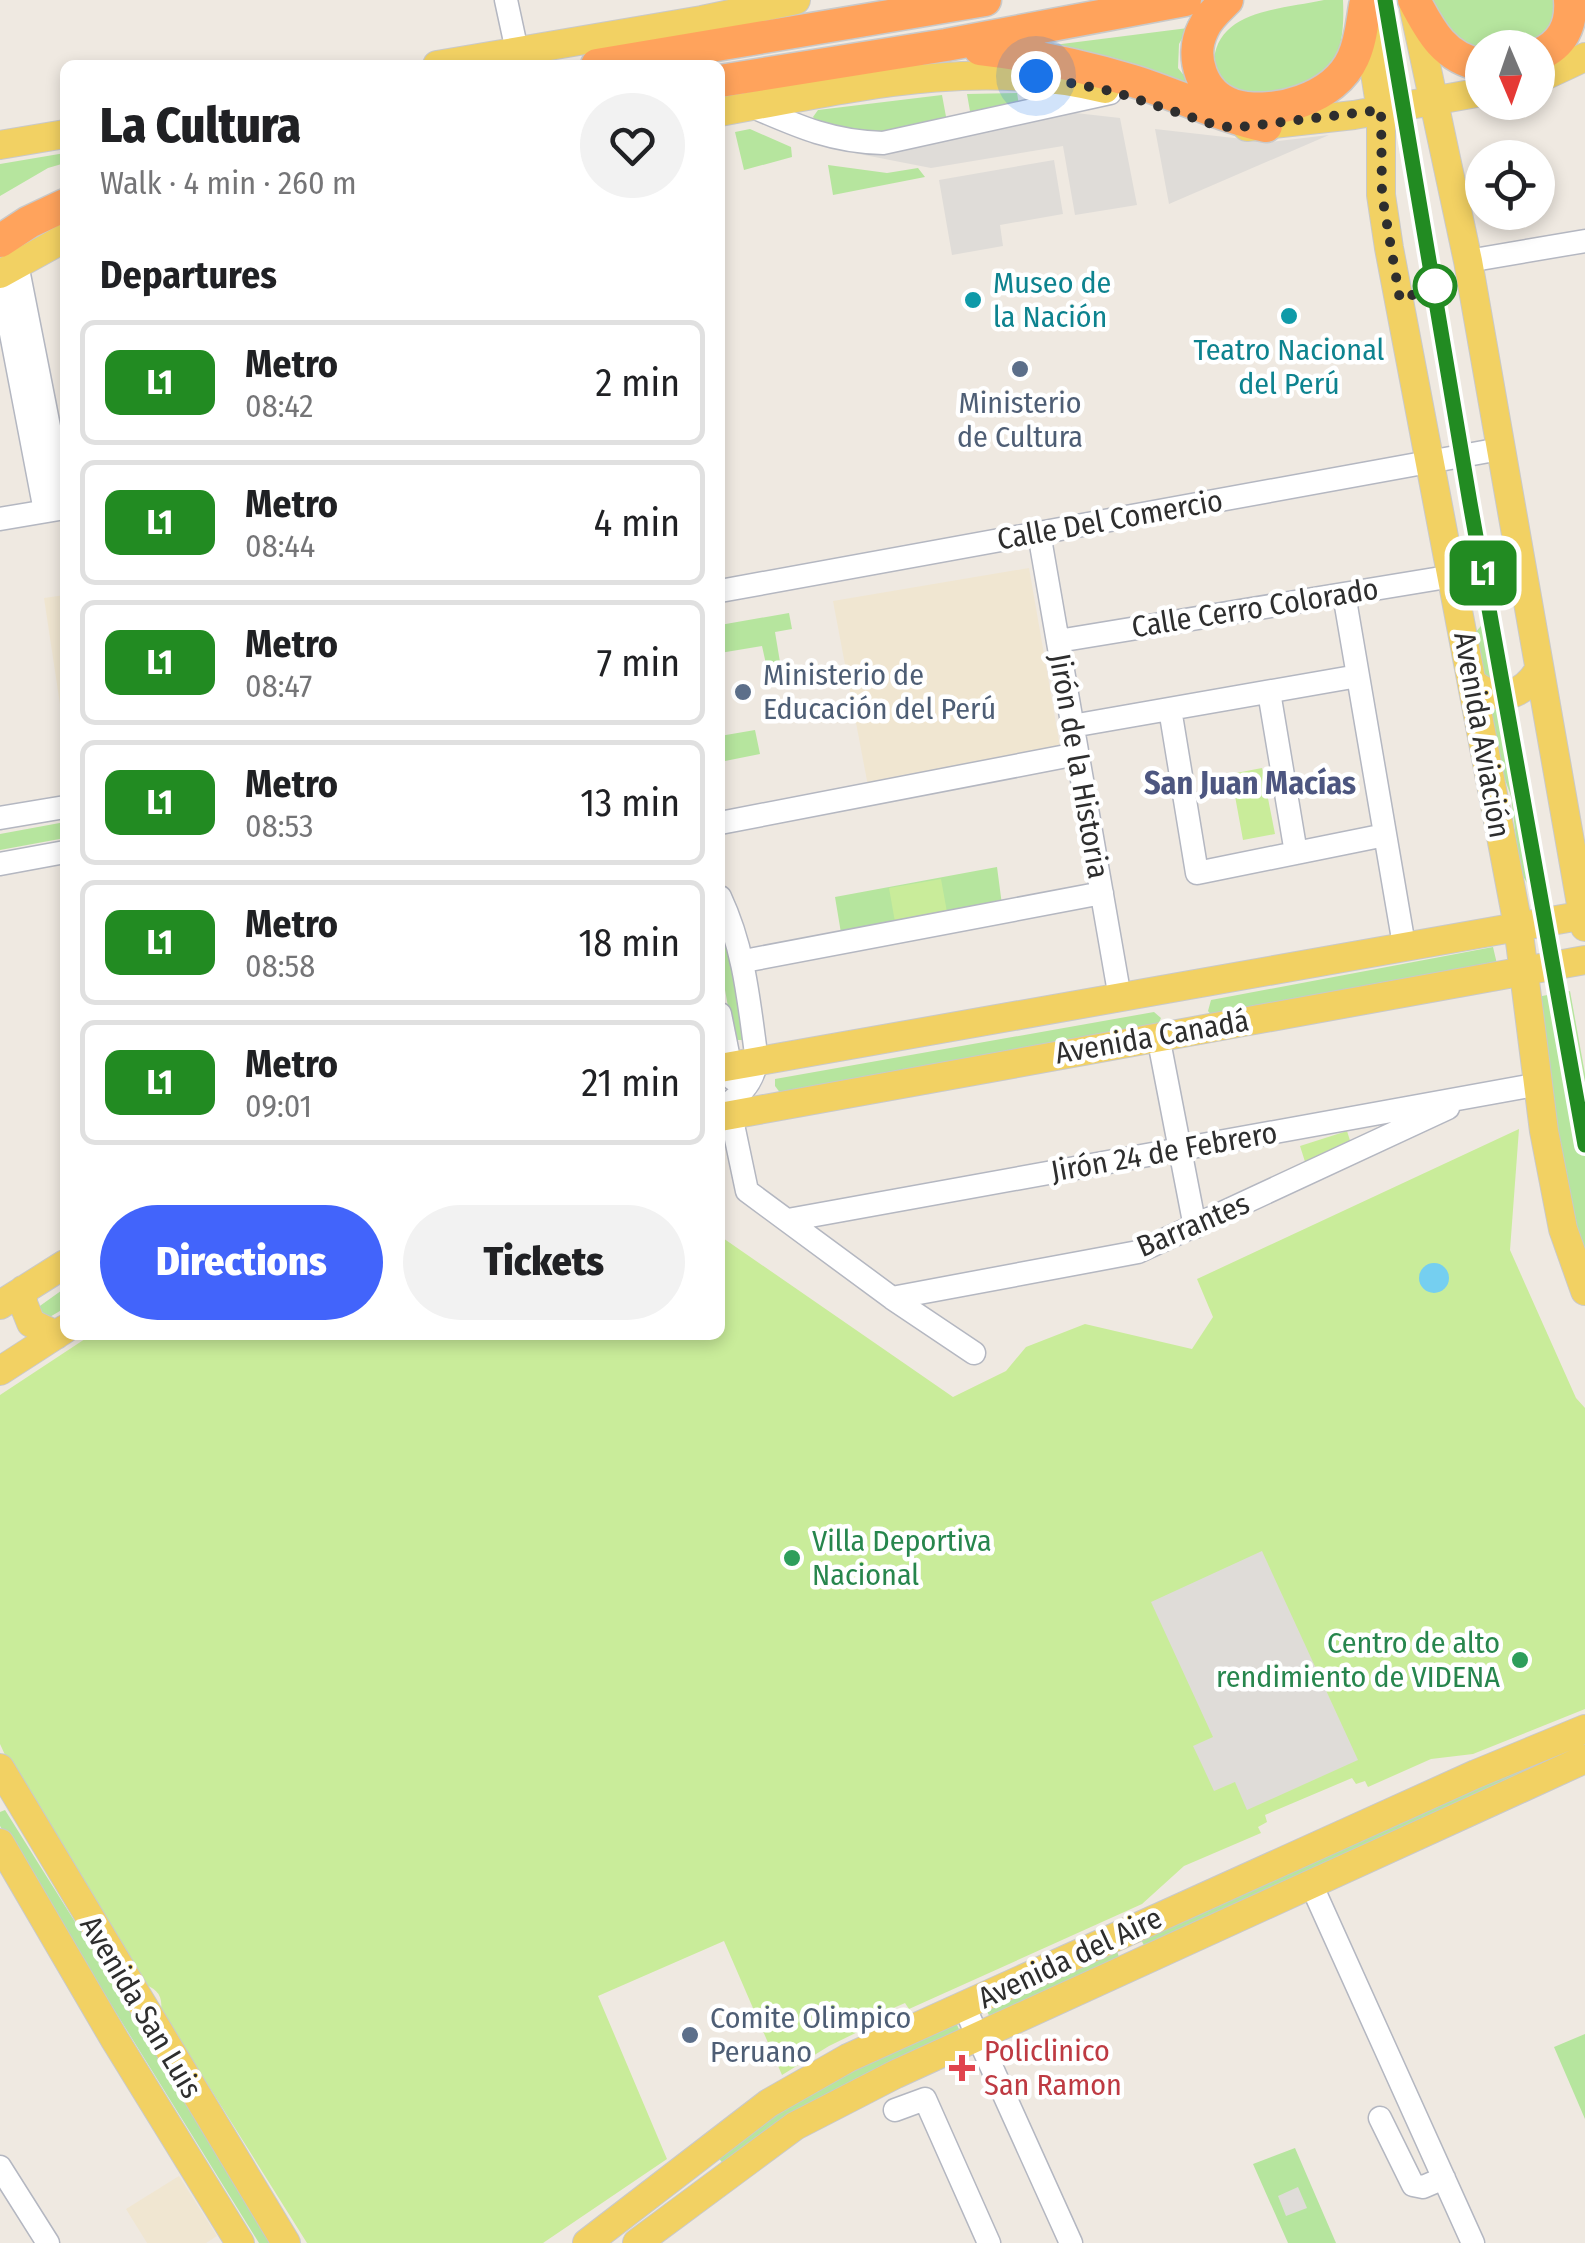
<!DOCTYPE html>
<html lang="en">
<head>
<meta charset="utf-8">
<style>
  :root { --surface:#fff; --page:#f2f2f2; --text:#202124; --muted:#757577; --line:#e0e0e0; --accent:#4264fb }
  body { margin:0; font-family:"Fira Sans Condensed",sans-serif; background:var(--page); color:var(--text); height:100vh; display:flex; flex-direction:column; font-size:38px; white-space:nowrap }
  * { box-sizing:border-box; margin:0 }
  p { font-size:32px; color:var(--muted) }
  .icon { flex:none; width:55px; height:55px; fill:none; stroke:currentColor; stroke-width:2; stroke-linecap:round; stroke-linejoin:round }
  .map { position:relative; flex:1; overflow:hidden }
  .side { position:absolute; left:60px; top:60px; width:665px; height:1280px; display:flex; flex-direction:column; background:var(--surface); border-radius:15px; box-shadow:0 5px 15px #0003 }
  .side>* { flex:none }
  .badge { padding:0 20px; border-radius:15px; font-size:35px; line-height:65px }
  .needle { width:65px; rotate:178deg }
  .buttons { position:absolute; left:1465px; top:30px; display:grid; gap:20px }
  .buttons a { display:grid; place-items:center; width:90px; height:90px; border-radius:50%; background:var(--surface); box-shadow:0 5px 15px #0003; font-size:50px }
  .you { position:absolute; width:50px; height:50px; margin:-25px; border:8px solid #fff; border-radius:50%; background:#1a73e8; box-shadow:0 0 0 15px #1a73e833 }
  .map>.badge { position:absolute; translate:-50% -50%; box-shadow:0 0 0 5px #fff }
  h2 { padding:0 40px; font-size:38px; line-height:90px }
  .round { display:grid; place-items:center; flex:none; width:105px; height:105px; border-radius:52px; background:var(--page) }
  .head { display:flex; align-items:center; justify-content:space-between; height:170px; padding:0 40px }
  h1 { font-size:48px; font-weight:800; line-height:75px }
  .button { display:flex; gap:20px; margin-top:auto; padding:20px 40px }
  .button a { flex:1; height:115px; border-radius:60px; background:var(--accent); color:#fff; font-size:40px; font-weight:800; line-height:115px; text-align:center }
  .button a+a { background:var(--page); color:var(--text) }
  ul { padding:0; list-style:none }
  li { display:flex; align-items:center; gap:30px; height:125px; margin:0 20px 15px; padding:0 20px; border:5px solid var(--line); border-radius:15px }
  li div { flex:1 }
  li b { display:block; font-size:38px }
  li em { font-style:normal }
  li .badge { min-width:110px; font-weight:700; text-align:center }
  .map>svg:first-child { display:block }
</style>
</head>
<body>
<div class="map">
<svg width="1585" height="2243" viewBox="0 0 1585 2243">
  <rect width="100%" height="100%" fill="#efe9e1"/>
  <path fill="#f0e6d1" d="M1029,568L1061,752L868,786L833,601Z
    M65,595V710L61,711L44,598Z
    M179,2176L217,2236L206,2243H147L126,2209Z"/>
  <path fill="#b6e59e" d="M1324,0H1343C1347,87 1311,85 1239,97L1214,74C1208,10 1277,10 1324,0Z
    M1430,0H1560L1559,22L1525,47L1482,48V55L1453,38Z
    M1188,28L1179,44L1178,68L1201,97L1038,47Z
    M1017,93L1019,105L971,117L967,94Z
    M942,95L947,122L881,134L818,124L813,117L818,110Z
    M750,129L791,147L792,157L744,170L735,132Z
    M65,153V163L48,168L0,196V164Z
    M828,165L887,173L918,168L925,177L833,195Z
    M789,613L792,629L775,632L780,662L766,664L762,646L720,653V625Z
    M1485,621L1533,893L1520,871L1511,796L1501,769L1475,633Z
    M755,730L760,754L720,762V736Z
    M65,822V838L0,850V834Z
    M997,867L1002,905L841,933L835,897Z
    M720,931L732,956L744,1040H734L720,962Z
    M1493,947L1497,964L1212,1016L1208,1011L1211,1000Z
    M1570,991L1585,1074V1255C1559,1175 1551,1092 1540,1009L1542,996Z
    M1154,1012L1161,1018L1157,1027L781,1094L775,1086V1079Z
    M65,1288V1308L48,1318L37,1308Z
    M1551,1754L1555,1765L1146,1949L1139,1936Z
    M5,1810L276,2243H259L0,1826V1812Z
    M1116,1949L1121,1962L992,2022L984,2005Z
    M954,2018L962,2036L725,2166L717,2156L802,2095Z
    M1585,2034V2119L1554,2047Z
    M1295,2148L1336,2243H1288L1253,2164Z"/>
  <path fill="#c9ec9a" d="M1262,768L1275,834L1243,840L1231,774Z
    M941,879L947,912L895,922L889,888Z
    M1519,1129L1510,1250L1576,1398L1585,1408V1709L1473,1754L1431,1759L1368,1787L1365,1781L1356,1784L1352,1778L1265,1815L1267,1822L1258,1827L1261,1833L1184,1866L1142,1904L909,2009L905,2003L875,2016L876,2023L829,2046L782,2075L724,1941L598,1996L667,2159L543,2243H307L161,2010C163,1994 156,1989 142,1983L22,1792L0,1744V1395L91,1335H720V1236L953,1397L1006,1371L1026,1347L1085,1324L1192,1349L1213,1317L1197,1279Z
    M1347,1131L1354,1153L1307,1168L1300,1146Z"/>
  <path fill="#dfdcd8" d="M1049,110L1120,118L1137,205L1075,215L1063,146L931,168L854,153Z
    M1155,129L1269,142L1329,135L1169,204Z
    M1054,160L1063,214L1000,225L1003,246L952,255L939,180Z
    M1262,1551L1358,1760L1247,1810L1235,1782L1214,1791L1203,1767L1193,1746L1213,1737L1151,1602Z
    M1298,2187L1307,2208L1286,2216L1278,2196Z"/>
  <path fill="#75cff0" d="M1419 1278a15 15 0 1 1 30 0a15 15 0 1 1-30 0Z"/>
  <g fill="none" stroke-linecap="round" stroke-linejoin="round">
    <g stroke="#b4b7c1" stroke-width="25">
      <path id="minor" d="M506,0L517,51
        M751,106C797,126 832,142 883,143L1110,93
        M1468,261L1585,241
        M0,276L45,511
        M0,519L65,508L17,264
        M1039,533L1120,998
        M720,591L1500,449
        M1344,594L1404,945
        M1058,641L1453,576
        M1269,692L1296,853
        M1170,709L1197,873L1385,835
        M1072,726L1358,676
        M0,818L65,807
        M720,823L1077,754
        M0,864L65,852
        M720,897C745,950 749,1004 757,1061C752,1085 739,1096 720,1110
        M744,961L1102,893
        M720,1014L733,1079
        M1158,1036L1195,1227
        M731,1115L747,1191L892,1298L974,1353
        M788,1220L1540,1084
        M892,1298L1138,1252L1448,1108
        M1311,1884L1473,2243
        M964,2006L1071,2243
        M895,2110L925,2099L989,2243
        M1380,2118L1413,2185L1423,2187L1444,2178
        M0,2167L48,2243"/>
    </g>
    <g stroke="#c9c9c9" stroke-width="30">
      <path id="major" d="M1414,9L1468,261L1585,927
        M1366,16L1381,111V195L1389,248L1518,926L1544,1131L1563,1229L1585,1291
        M437,65L702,20L796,0
        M1538,79L1585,57
        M720,112C848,89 975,57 1105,89
        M1247,127L1354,115L1482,92
        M0,145L65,134
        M0,274L65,238
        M1473,683C1497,704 1522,697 1539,670
        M720,1068L1585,915
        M720,1117L1585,960
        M23,1290V1303L31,1323L56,1335
        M0,1305L65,1264
        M0,1371L65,1329
        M0,1768L286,2243
        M0,1843L115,2040L240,2243
        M587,2243L769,2103L848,2058L1476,1774L1585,1729
        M637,2243L795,2126L896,2074L1585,1759"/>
    </g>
    <g stroke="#c9c9c9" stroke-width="35">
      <path id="highway" d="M1227,0C1218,9 1208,17 1203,29C1189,57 1202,95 1233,105C1274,117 1335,98 1353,58C1361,41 1362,23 1365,6
        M1414,0C1430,31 1445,59 1482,65
        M980,49C1032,55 1083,66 1133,81C1178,95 1219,116 1266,126
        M1538,55C1562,45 1572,26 1570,0
        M597,65L985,0
        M720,81L946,45L1185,0
        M0,241L29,222L65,205"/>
    </g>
    <use href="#minor" stroke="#fff" stroke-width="22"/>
    <use href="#major" stroke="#f2d163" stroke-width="28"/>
    <use href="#highway" stroke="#ffa35c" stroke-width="32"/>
    <g stroke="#a3a6b8" stroke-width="9">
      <path id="rail" d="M1385,0L1470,503L1585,1145"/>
    </g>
    <use href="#rail" stroke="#fff" stroke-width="5" stroke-dasharray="15" stroke-linecap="butt"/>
  </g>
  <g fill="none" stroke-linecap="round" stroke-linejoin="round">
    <g stroke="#fff" stroke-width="22">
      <path id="line" d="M1385,0L1470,503L1585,1145"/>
    </g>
    <use href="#line" stroke="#228b22" stroke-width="15"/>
    <path stroke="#2e2e2e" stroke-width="10" stroke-dasharray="0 18" d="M1036,76L1115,92L1212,124L1233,128L1381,110L1382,195L1400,300L1435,286"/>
  </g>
  <circle fill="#fff" stroke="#228b22" stroke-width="5" cx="1435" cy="286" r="20"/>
  <g fill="#0f9aa8" stroke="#fff" stroke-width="4">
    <circle cx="973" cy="300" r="10"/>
    <circle cx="1289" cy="316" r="10"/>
  </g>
  <g fill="#5c6f8a" stroke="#fff" stroke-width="4">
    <circle cx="1020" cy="369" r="10"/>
    <circle cx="743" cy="692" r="10"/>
    <circle cx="690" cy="2035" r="10"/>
  </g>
  <g fill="#2e9e5b" stroke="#fff" stroke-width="4">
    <circle cx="792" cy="1558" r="10"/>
    <circle cx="1520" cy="1660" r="10"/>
  </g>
  <path fill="#e0444e" stroke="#fff" stroke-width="4" d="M957 2053h10v10h10v10h-10v10h-10v-10h-10v-10h10z"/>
  <g text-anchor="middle" stroke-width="9" stroke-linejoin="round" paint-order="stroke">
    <g font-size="30" fill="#0d838f" stroke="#fff" text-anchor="start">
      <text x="993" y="293">Museo de<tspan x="993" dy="34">la Nación</tspan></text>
      <text x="1289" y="360" text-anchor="middle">Teatro Nacional<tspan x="1289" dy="34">del Perú</tspan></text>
    </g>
    <g font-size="30" fill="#4e5e75" stroke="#fff" text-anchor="start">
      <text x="1020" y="413" text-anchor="middle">Ministerio<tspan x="1020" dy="34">de Cultura</tspan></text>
      <text x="763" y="685">Ministerio de<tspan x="763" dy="34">Educación del Perú</tspan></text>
      <text x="710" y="2028">Comite Olimpico<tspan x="710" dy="34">Peruano</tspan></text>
    </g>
    <g font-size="30" fill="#2e2e2e" stroke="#fff">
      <text transform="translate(1110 520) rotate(-10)" y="10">Calle Del Comercio</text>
      <text transform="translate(1255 608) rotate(-9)" y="10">Calle Cerro Colorado</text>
      <text transform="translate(1482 735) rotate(80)" y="10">Avenida Aviación</text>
      <text transform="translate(1079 766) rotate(80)" y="10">Jirón de la Historia</text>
      <text transform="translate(1152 1037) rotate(-10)" y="10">Avenida Canadá</text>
      <text transform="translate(1164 1152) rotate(-10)" y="10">Jirón 24 de Febrero</text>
      <text transform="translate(1193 1225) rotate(-23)" y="10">Barrantes</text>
      <text transform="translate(1070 1958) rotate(-25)" y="10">Avenida del Aire</text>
      <text transform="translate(141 2007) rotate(59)" y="10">Avenida San Luis</text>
    </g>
    <g font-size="30" fill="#27864d" stroke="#fff" text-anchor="start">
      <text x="812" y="1551">Villa Deportiva<tspan x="812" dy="34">Nacional</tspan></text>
      <text x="1500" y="1653" text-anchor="end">Centro de alto<tspan x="1500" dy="34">rendimiento de VIDENA</tspan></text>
    </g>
    <g font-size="30" fill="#be3a42" stroke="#fff" text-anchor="start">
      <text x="984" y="2061">Policlinico<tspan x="984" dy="34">San Ramon</tspan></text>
    </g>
    <g font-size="32" font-weight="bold" fill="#4d5680" stroke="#fff">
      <text x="1250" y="794">San Juan Macías</text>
    </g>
  </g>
</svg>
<div class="buttons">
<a><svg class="needle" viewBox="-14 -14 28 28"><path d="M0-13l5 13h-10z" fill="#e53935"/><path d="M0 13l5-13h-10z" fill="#757577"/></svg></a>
<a><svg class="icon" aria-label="locate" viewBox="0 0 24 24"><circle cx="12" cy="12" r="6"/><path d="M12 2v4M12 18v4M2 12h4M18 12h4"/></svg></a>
</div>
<div class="you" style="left:1036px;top:76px"></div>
<b class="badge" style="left:1483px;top:573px;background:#228b22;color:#fff">L1</b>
<section class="side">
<div class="head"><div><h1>La Cultura</h1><p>Walk · 4 min · 260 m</p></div><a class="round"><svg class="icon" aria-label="heart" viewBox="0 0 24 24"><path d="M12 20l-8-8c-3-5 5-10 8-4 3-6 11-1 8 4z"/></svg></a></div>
<h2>Departures</h2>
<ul>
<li><span class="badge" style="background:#228b22;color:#fff">L1</span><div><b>Metro</b><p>08:42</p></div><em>2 min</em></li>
<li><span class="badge" style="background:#228b22;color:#fff">L1</span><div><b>Metro</b><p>08:44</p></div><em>4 min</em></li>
<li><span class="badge" style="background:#228b22;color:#fff">L1</span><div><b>Metro</b><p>08:47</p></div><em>7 min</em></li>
<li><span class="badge" style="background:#228b22;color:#fff">L1</span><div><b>Metro</b><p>08:53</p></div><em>13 min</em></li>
<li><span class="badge" style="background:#228b22;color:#fff">L1</span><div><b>Metro</b><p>08:58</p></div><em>18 min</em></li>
<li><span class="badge" style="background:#228b22;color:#fff">L1</span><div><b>Metro</b><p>09:01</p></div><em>21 min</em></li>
</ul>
<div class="button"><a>Directions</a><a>Tickets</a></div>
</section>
</div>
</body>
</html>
